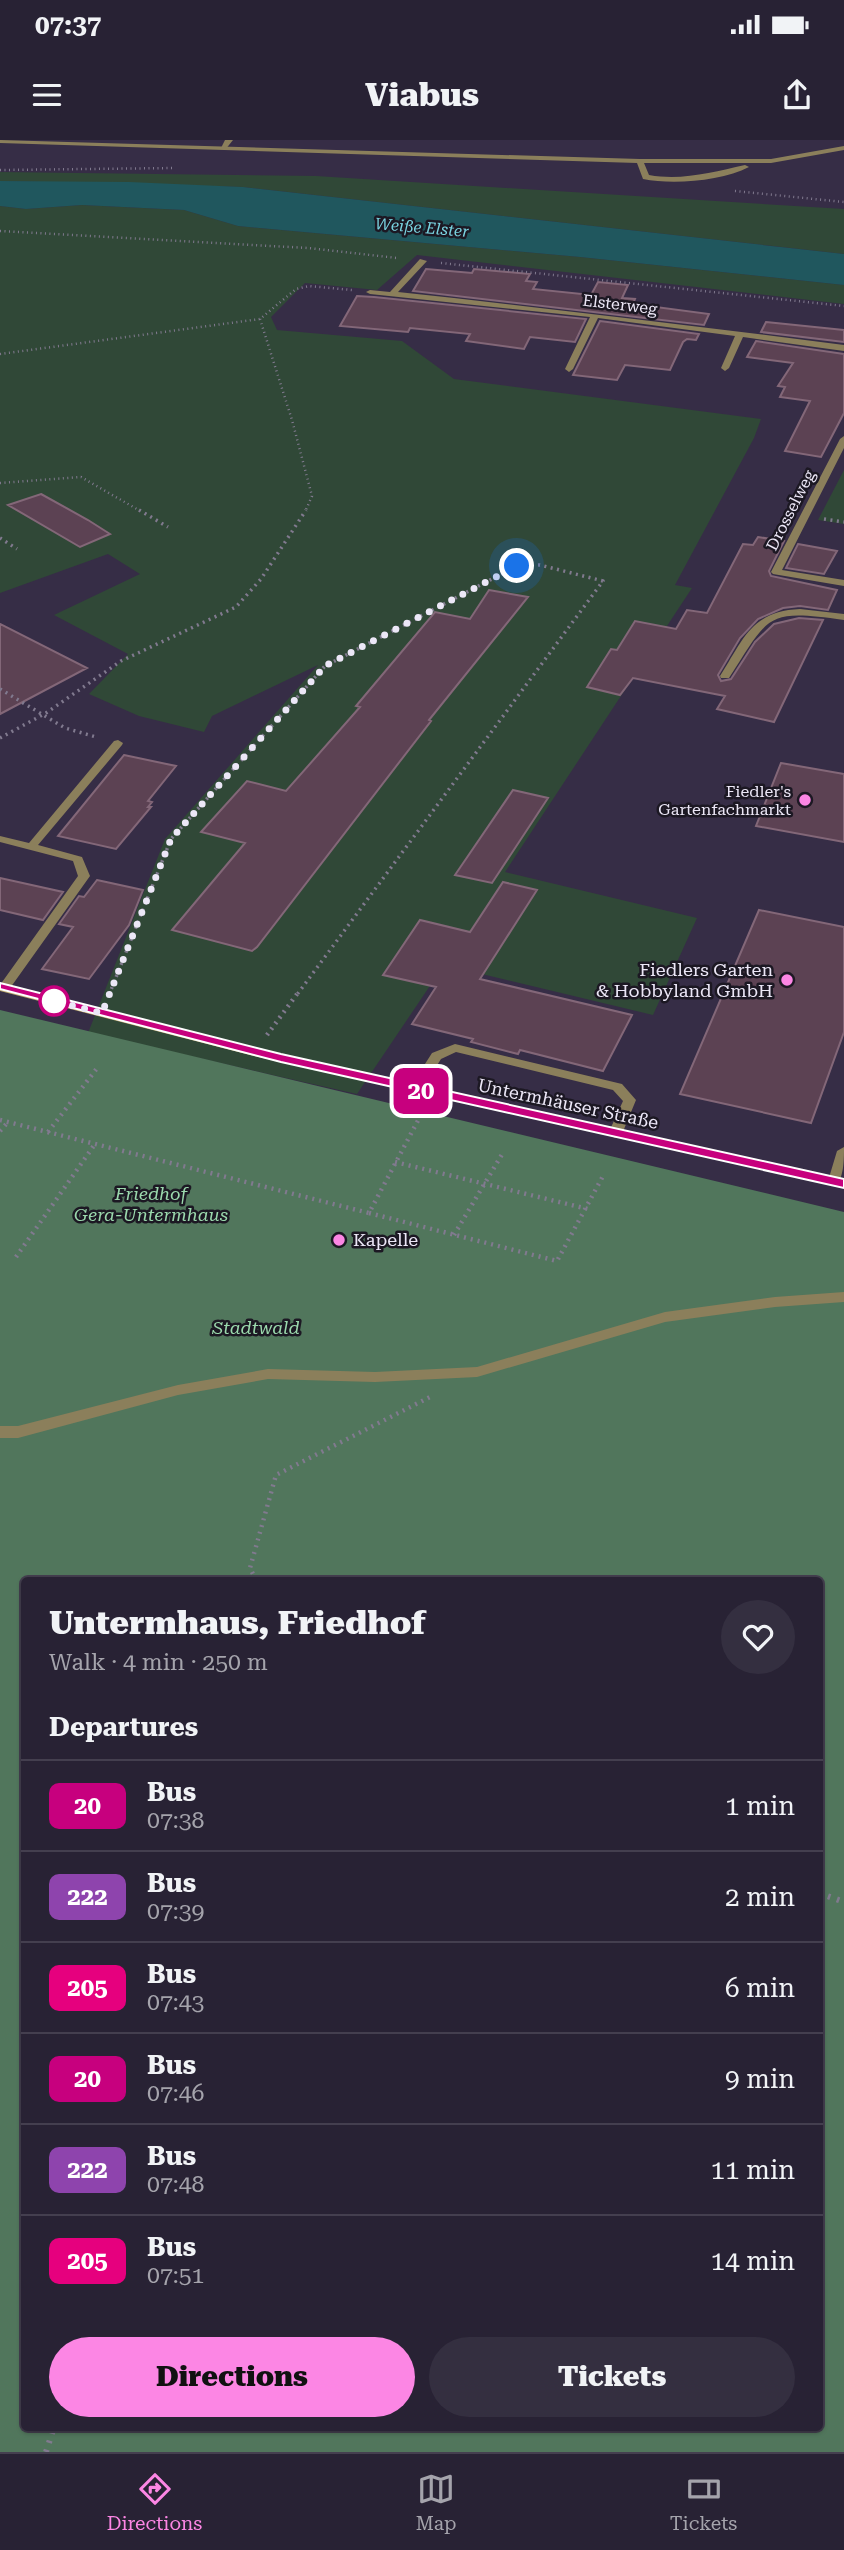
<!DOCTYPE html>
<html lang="en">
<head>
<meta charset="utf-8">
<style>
  :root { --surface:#282234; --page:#342f40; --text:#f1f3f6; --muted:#a5a4ac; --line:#443f4f; --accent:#fc86e4 }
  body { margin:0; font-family:"Roboto Serif",serif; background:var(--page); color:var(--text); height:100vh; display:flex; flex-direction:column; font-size:26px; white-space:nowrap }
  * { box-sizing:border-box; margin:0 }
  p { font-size:23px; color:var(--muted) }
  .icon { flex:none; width:38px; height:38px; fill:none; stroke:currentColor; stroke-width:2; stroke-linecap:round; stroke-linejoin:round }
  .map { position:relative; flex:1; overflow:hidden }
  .panel { position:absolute; left:21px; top:1437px; width:802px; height:854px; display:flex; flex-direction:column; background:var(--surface); border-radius:7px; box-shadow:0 2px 5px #0004,0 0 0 2px var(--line) }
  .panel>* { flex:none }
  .badge { padding:0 14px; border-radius:10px; font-size:24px; line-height:46px }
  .you { position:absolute; width:35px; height:35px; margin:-18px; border:5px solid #fff; border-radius:50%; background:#1a73e8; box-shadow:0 0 0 10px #1a73e833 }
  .map>.badge { position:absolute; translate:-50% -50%; box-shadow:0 0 0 4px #fff }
  h2 { padding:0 28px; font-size:26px; line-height:63px }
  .round { display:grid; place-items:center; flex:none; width:74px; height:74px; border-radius:37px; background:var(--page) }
  .headline { display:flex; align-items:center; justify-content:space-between; height:119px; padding:0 28px }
  h1 { font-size:33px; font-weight:800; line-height:52px }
  .primary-button { display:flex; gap:14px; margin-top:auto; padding:14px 28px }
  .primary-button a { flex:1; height:80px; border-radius:42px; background:var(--accent); color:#111; font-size:28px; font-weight:800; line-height:80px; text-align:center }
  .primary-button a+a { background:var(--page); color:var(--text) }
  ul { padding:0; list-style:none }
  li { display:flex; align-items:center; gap:21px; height:91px; padding:0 28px; border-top:2px solid var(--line) }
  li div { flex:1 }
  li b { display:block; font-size:26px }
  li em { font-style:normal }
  li .badge { min-width:77px; font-weight:700; text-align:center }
  .status { display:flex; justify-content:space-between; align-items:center; height:49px; padding:0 35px; background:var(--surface); direction:ltr }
  .status svg { height:19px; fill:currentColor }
  header { display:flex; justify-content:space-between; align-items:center; height:91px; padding:0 28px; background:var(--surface); font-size:32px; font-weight:800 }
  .tab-bar { display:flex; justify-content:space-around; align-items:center; height:98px; border-top:2px solid var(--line); background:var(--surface); font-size:19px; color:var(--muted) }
  .tab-bar a { display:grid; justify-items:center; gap:4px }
  .tab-bar .active { color:var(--accent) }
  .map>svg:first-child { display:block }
</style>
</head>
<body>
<div class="status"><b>07:37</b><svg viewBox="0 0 49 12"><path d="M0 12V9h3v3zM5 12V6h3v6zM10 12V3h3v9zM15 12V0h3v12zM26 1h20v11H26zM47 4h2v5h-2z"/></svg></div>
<header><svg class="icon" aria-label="menu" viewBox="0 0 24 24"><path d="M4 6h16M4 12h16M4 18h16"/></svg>Viabus<svg class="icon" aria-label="share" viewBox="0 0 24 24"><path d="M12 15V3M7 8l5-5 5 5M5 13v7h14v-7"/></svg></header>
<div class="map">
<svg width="844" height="2312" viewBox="0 0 844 2312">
  <rect width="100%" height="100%" fill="#362d46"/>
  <path fill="#304837" d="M0,32L316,36L844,69V114L243,47L0,41Z
    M82,65L184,70L238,86L580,117L844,145V164L417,115L377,150L305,143L271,177L277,190L402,201L454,239L761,279L754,298L675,445L692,448L505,732L697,778L653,875L444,825L357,954L88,893L165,699L318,525L212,576L204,592L139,576L89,554L128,514L54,475L140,434L108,414L0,453V66L26,69Z
    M844,330V384L818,380Z"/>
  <path fill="#51765c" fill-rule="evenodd" d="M0,870L844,1072V2312H0ZM24,1440H819V2287H24Z"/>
  <path fill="#20575e" d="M0,41L129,42L243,47L790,108L844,114V145L580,117L238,86L184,70L82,65L26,69L0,66Z"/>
  <path fill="#5c4253" stroke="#836778" stroke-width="2" d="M426,129L472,133L474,129L530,134L526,141L537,142L533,149L591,155L598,142L628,145L622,158L635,159L633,164L709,174L704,185L413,151Z
    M357,156L374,157L586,179L575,202L530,197L524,209L466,201L470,194L410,188L408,192L340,186Z
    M600,181L699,194L696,200L687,199L683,202L670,230L625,225L617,240L573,235Z
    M766,182L844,190V202L761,192Z
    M756,201L844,214V273L821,317L785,311L810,261L780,257L785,247L778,246L793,223L747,217Z
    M41,354L88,380L110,394L80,407L8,365Z
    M758,397L784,401L769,431L771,436L837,450L828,470L800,466L783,468L758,479L740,498L718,535L721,541L731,539L755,502L774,484L799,478L823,480L774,582L717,569L725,556L633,538L620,555L587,547L611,509L617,510L635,481L676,489L687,470L707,473L743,404L753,405Z
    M798,404L837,411L824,434L786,428Z
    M489,450L528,457L429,580L431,581L257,807L252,811L172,790L245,703L201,692L247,641L286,651L360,567L356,566L435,472L470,479Z
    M0,484L87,528L0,574Z
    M124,615L176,626L148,661L152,662L148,667H151L116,709L58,696Z
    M781,623L844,634V702L756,686Z
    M513,650L548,658L492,743L455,735Z
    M0,738L63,752L43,780L0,770Z
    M97,740L143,750L129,785L89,839L42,829L73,787L59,784L79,756L84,757Z
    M503,742L537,750L480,839L632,875L603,931L520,910L518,914L471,902L473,899L412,884L436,847L383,835L420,780L470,792Z
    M759,770L844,787V892L811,983L680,954Z"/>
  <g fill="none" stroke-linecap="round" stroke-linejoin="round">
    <path stroke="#817a8f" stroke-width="2.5" stroke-dasharray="1 3.5" stroke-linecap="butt" d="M0,30L174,28
      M735,51L844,62
      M0,91L308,108L397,118
      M441,123L844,166
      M260,179L292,280L312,356L305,372
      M0,214L260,179L296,149L309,146L352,150
      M0,343L81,337L142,372"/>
    <path stroke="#817a8f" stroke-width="3.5" stroke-dasharray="2 4.5" stroke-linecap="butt" d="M139,370L168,387
      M824,379L844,382
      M0,398L17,409
      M0,549L65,588L96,597
      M0,598L46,573L121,521L236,467L261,439L306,370
      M109,855L171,699L325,526L517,426L540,425L603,441L296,856"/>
    <path stroke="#817a8f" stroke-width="4.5" stroke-dasharray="2 5" stroke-linecap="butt" d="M267,895L297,854
      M0,980L369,1073L423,971
      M0,991L8,982
      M48,992L98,927
      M395,1022L588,1069
      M369,1073L557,1121L603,1036
      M454,1095L504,1011
      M16,1117L95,1004
      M256,1440L250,1428L276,1335L430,1257"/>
    <path stroke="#817a8f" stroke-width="6" stroke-dasharray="2.5 7" stroke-linecap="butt" d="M819,1753L844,1762
      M46,2312L54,2287"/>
    <path fill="#8b7f5b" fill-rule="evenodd" d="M225,0H233L225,10L221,8Z
      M455,904L622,944L636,960L622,994L615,998L608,994L623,961L613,950L456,912L441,919L420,952H410L409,949L432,913Z
      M844,1007C844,1019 844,1040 835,1045L830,1044L828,1041L837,1011Z"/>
    <path fill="#8b7f5b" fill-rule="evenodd" d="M0,0L640,19H771L844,6V10L771,23H644L649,35C682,41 713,32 745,25L749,27C722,41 673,45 643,39L637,23L0,3Z
      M420,119L427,121L398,152C547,168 696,186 844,205V211L743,197L729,228L725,231L721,228L735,196L598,178L573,229L569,232L565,229L590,177L370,154L366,152L370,150L390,152Z
      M844,296V308L782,430L844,440V446L773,434L771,432L840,299Z
      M800,469L844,474V480C765,469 770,475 729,538H721L720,536C743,500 751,471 800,469Z
      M118,600L123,603L122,605L38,705L82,717L90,736L8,851H0V845L78,736L73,721L0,702V696L29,703L114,601Z
      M844,1152V1162L775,1167L665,1182L477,1237L375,1242L268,1239L178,1255L18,1298H0V1286H18L178,1245L268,1229L375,1232L477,1227L665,1172L775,1157Z"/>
    <path fill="#bda96f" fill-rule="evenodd" d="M0,843L254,908L844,1040V1048L254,916L0,851Z"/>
  </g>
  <path fill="#c7007e" stroke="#fff" stroke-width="2" d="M0,843L281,914L844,1039V1048L281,922L0,849Z"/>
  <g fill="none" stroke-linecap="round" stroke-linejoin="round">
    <path stroke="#ece7f7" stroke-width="7" stroke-dasharray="0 12.6" d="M54,861L51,860L102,873L171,699L325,526L517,426"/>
  </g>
  <g fill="#fc86e4" stroke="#1c1823" stroke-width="2.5">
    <circle cx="805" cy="660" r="7"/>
    <circle cx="787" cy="840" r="7"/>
    <circle cx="339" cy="1100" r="7"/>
  </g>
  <circle fill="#fff" stroke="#c7007e" stroke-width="3.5" cx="54" cy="861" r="14"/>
  <g text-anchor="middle" stroke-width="5" stroke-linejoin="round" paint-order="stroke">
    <g font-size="16" font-style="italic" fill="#7ad4e1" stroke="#1c1823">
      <text transform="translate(422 87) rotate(5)" y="6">Weiße Elster</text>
    </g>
    <g font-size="16" fill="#ece7f7" stroke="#1c1823">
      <text transform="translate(620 164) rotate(7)" y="6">Elsterweg</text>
      <text transform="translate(790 370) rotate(-63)" y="6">Drosselweg</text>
    </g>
    <g font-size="16" fill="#ece7f7" stroke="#1c1823" text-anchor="end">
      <text x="791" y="657">Fiedler's<tspan x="791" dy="18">Gartenfachmarkt</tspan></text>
    </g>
    <g font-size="18" fill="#ece7f7" stroke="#1c1823" text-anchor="end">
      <text x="773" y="836">Fiedlers Garten<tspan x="773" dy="21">&amp; Hobbyland GmbH</tspan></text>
      <text x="353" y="1106" text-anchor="start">Kapelle</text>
    </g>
    <g font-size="18" fill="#ece7f7" stroke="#1c1823">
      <text transform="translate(568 964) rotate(12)" y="6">Untermhäuser Straße</text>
    </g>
    <g font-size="18" font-style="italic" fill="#9bd9ad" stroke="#1c1823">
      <text x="151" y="1060">Friedhof<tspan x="151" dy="21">Gera-Untermhaus</tspan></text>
      <text x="256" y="1194">Stadtwald</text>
    </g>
  </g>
</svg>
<div class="you" style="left:517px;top:426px"></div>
<b class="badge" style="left:421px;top:951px;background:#c7007e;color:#fff">20</b>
<section class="panel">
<div class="headline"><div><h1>Untermhaus, Friedhof</h1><p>Walk · 4 min · 250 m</p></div><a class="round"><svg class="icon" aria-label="heart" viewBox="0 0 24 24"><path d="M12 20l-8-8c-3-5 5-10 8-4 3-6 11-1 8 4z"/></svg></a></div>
<h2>Departures</h2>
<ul>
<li><span class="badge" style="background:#c7007e;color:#fff">20</span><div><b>Bus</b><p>07:38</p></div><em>1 min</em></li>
<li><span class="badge" style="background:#8e44ad;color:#fff">222</span><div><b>Bus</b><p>07:39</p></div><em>2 min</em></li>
<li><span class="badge" style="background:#e6007e;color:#fff">205</span><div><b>Bus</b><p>07:43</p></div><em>6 min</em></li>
<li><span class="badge" style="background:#c7007e;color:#fff">20</span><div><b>Bus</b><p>07:46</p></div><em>9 min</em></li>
<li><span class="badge" style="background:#8e44ad;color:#fff">222</span><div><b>Bus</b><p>07:48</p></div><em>11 min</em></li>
<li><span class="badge" style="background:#e6007e;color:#fff">205</span><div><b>Bus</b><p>07:51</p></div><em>14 min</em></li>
</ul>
<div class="primary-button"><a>Directions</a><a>Tickets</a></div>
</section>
</div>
<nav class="tab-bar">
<a class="active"><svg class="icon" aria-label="directions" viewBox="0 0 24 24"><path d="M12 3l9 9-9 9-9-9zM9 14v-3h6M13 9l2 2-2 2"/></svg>Directions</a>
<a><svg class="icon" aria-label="map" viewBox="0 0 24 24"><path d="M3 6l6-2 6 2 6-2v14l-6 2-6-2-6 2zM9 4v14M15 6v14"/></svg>Map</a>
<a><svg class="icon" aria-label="tickets" viewBox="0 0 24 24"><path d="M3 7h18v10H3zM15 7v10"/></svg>Tickets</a>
</nav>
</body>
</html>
